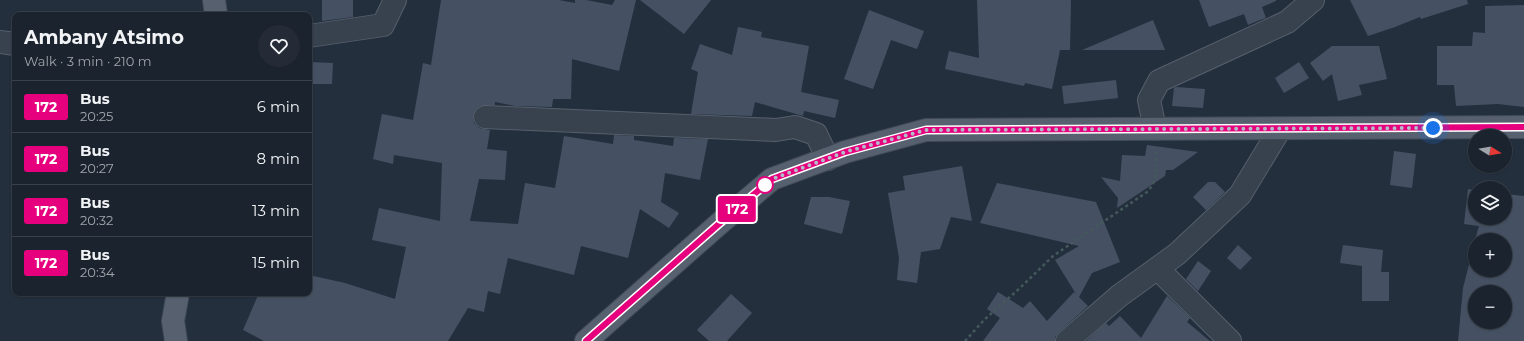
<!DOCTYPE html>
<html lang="en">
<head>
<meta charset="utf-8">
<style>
  :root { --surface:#1b232e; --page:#242b36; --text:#f1f3f6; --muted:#a0a4aa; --line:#39404a }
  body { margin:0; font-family:Montserrat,sans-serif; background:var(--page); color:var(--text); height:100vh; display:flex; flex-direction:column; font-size:15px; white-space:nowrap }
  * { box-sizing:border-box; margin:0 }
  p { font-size:13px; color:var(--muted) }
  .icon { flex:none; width:22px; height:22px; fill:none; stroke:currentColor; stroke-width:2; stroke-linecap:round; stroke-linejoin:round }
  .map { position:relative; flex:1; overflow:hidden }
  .details { position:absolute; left:12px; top:12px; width:300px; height:284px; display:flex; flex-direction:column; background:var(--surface); border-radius:8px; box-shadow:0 1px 3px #0004,0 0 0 1px var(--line) }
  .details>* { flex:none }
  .badge { padding:0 8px; border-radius:3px; font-size:14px; line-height:26px }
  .needle { width:26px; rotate:101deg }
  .fabs { position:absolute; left:1468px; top:129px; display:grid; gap:8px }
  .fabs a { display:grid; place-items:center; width:44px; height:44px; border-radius:50%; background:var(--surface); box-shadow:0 1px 3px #0004,0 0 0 1px var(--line); font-size:20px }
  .you { position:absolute; width:20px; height:20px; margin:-10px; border:3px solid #fff; border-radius:50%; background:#1a73e8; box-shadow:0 0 0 6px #1a73e833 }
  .map>.badge { position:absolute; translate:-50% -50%; box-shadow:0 0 0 2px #fff }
  .round { display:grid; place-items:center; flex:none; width:42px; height:42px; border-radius:21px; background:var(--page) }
  .head { display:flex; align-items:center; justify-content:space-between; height:68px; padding:0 12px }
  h1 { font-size:19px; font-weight:700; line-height:30px }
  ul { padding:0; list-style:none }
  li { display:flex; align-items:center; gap:12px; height:52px; padding:0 12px; border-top:1px solid var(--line) }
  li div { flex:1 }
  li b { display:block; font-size:15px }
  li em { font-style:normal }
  li .badge { min-width:44px; font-weight:700; text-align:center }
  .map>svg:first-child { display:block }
</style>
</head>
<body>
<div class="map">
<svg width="1524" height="341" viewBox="0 0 1524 341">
  <rect width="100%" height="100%" fill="#242f3e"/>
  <path fill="#455162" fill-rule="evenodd" d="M322,0H353V17L322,21Z
    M441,0H559L575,3V0H586L612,5L615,0H636L619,71L572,59L571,99H553L552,107L515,106L495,102V105L480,106L475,110L473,116L474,123L479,128L490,130L487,149L507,151L505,180L479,179L470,221L518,224L525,183L555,188L564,136L613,144L614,135L634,136V140L673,146L674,138L708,139L700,180L665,173L661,202L679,213L669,228L640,209L628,258L581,246L574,275L508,258L500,294L488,291L484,312L468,308L448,341H264L243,330L259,293H309V275L345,283L395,299L406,247L372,240L379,208L440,221L442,163L394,155L393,164L373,159L382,114L413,120L423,63L431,65Z
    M640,0H711L684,34Z
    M977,0H1071L1070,50H1060L1052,89L1025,83L1024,86L945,69L949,51L979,58Z
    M1199,0H1276V1L1262,7L1266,18L1260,20L1248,25L1244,14L1209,27Z
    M1350,0H1467L1468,4L1421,19L1420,17L1395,27L1368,36Z
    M1524,5V107L1498,104L1456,106L1454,85H1437V46H1472L1473,32L1485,33V6Z
    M869,10L924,31L917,49L891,40L873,89L844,79Z
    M1153,20L1165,50H1082Z
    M738,27L762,32L761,37L809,46L801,92L839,100L835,118L804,111L803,116L755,102L752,116L691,114L698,72L691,69L700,44L732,55Z
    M1332,46H1379L1387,79L1359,85L1362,95L1338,101L1332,74L1323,81L1310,63Z
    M310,62L333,63L332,84H309Z
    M1299,62L1309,78L1284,93L1275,78Z
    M1116,80L1118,98L1064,104L1062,86Z
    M1176,87L1205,89L1203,108L1172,106L1174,88Z
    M1147,145L1198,152L1173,170H1166L1165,176L1117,208L1118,198L1101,177L1120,181L1122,155L1145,156Z
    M1394,151L1416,154L1412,188L1390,185Z
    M962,166L972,221L951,217L940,249L921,252L917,283L897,280L899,258L888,193L905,190L903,176Z
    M1208,182H1215L1225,192L1206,210L1193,197Z
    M997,183L1096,202L1120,262L1092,273L1079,297L1088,306L1059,332L1055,337V341H983L1000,318L987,309L998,292L1023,308L1030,301L1047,321L1074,292L1076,294L1055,260L1079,246L980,223Z
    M1468,189L1475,190V218H1505V194L1524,196V341H1458L1463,288L1475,241V270H1505V240H1475L1479,226L1464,224ZM1475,292H1505V322H1475Z
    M811,197H829L850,201L842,234L804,224Z
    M1238,245L1252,258L1240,270L1227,258Z
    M1343,245L1383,250L1381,272H1389V301H1362V266L1340,263Z
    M1198,261L1211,271L1198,291L1186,279Z
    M731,294L752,313L727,341H709L697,330Z
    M1167,296L1190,318L1187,322L1210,341H1086L1106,323L1109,326L1120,316L1141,338Z"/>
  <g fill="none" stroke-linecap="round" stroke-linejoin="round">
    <g stroke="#565f6c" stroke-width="24">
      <path id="minor" d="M309,36L383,25L395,0
        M0,42L15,44
        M485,117L776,130L795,127L816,134L828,159
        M1155,129L1149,100L1159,81L1287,22L1313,0
        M1158,269L1230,341
        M1067,341L1119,296L1177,254L1240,195L1280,129"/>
    </g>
    <g stroke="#414a57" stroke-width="24">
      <path id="major" d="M214,0L216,15
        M176,341L173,321L178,293
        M586,341L720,223L772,179L845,152L926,130L1524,127"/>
    </g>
    <path stroke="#44595c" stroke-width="2.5" stroke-dasharray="3 3" stroke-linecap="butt" d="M965,341L985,319L1020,288L1053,256L1147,192C1158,181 1157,166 1156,151"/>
    <use href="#minor" stroke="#38414e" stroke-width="22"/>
    <use href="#major" stroke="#56606e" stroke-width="22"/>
  </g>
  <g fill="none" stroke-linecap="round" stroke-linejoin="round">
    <g stroke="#fff" stroke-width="9">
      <path id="line" d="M586,341L720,223L772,179L845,152L926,130L1524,127"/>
    </g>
    <use href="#line" stroke="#e6007e" stroke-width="6"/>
    <path stroke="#b4bcc9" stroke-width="4" stroke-dasharray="0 7.2" d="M765,185L762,188L772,179L845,152L926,130L1433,128"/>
  </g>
  <circle fill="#fff" stroke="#e6007e" stroke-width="2" cx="765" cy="185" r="8"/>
</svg>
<div class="fabs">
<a><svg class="needle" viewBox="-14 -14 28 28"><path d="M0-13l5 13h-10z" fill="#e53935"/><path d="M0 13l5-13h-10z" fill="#a0a4aa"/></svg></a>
<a><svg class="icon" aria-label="layers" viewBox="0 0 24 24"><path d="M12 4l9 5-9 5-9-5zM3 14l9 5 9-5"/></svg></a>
<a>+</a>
<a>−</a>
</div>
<div class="you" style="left:1433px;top:128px"></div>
<b class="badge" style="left:737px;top:209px;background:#e6007e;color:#fff">172</b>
<section class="details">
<div class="head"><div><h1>Ambany Atsimo</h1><p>Walk · 3 min · 210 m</p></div><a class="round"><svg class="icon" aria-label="heart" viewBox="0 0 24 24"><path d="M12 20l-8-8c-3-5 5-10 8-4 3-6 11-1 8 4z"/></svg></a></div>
<ul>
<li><span class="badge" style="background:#e6007e;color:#fff">172</span><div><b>Bus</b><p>20:25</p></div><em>6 min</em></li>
<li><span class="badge" style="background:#e6007e;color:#fff">172</span><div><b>Bus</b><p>20:27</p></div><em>8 min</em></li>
<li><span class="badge" style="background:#e6007e;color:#fff">172</span><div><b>Bus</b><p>20:32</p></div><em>13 min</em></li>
<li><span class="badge" style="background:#e6007e;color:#fff">172</span><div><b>Bus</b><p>20:34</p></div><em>15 min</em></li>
</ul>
</section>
</div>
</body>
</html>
